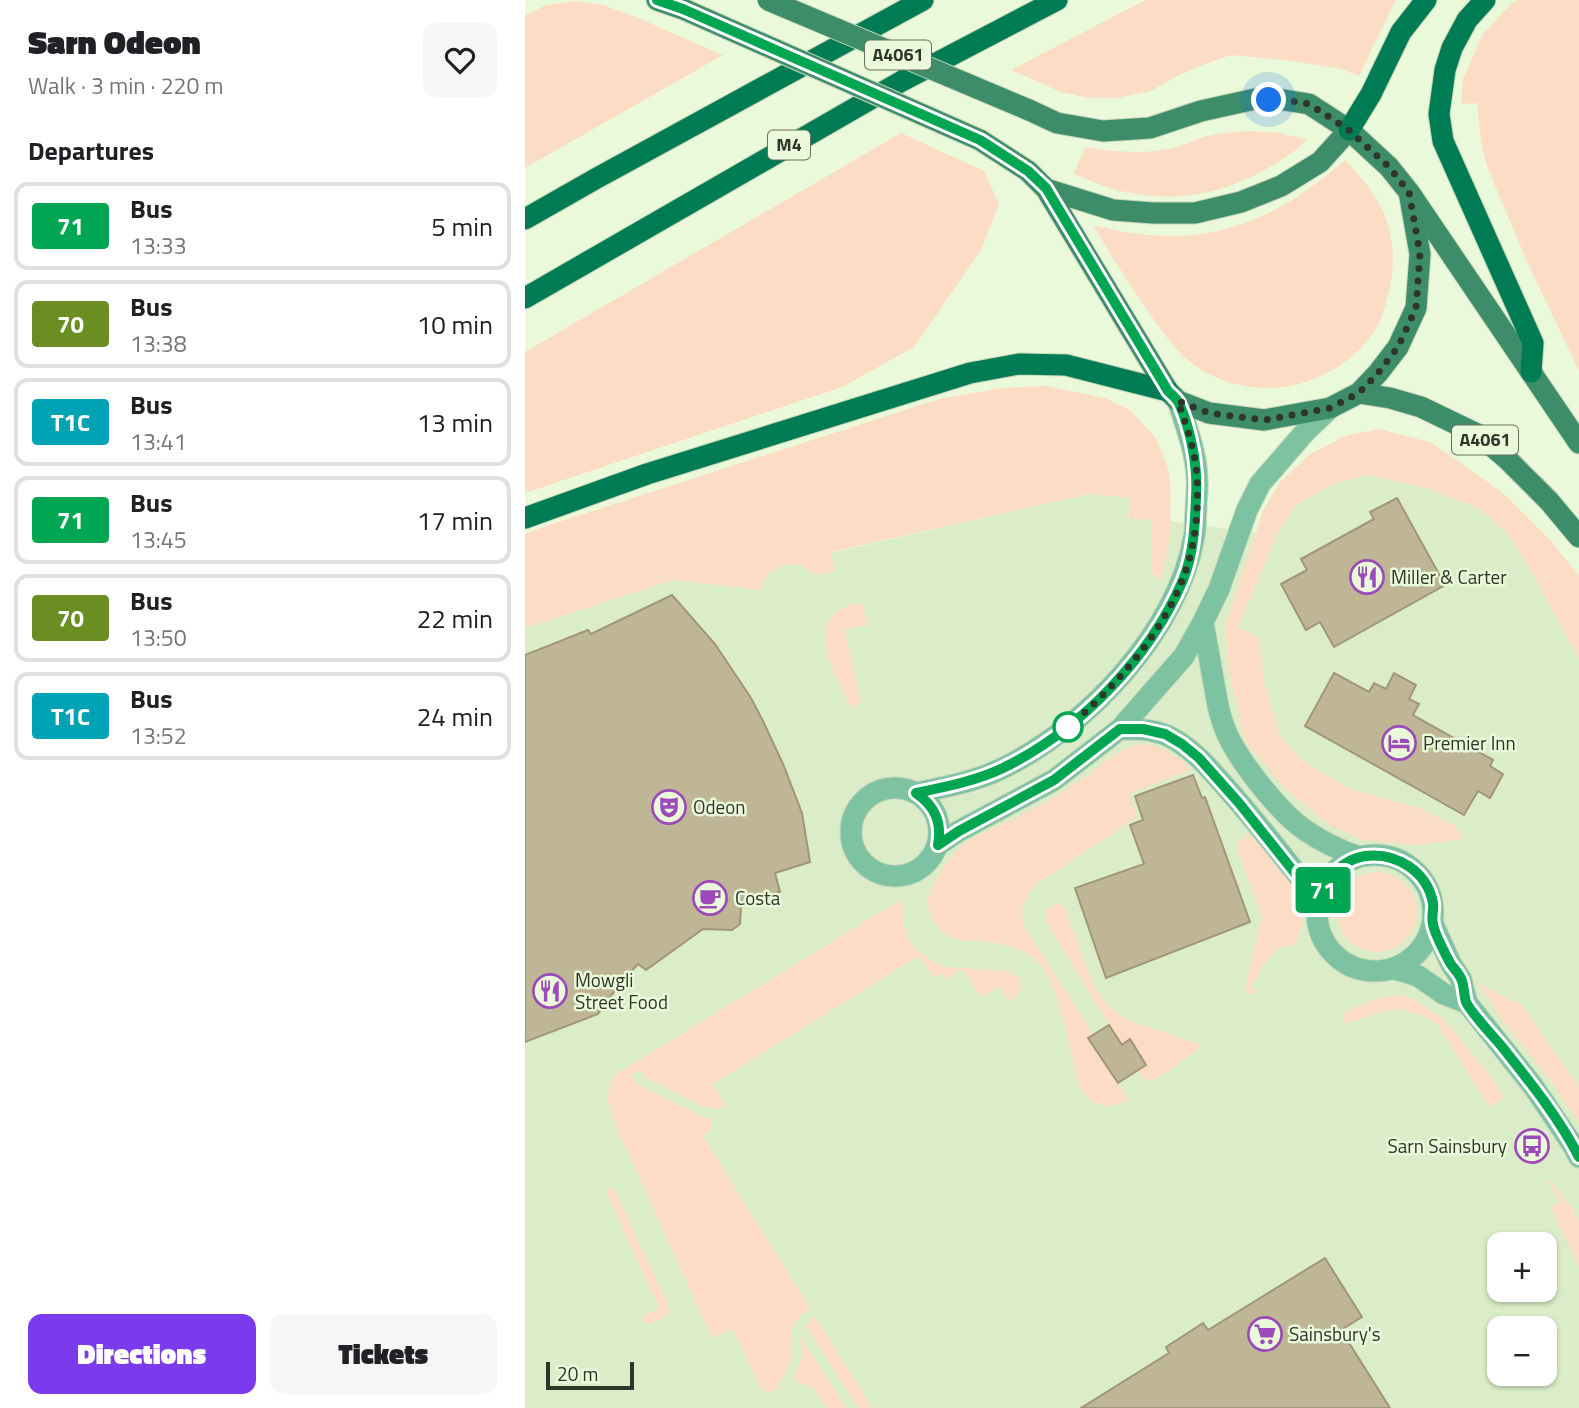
<!DOCTYPE html>
<html lang="en">
<head>
<meta charset="utf-8">
<style>
  :root { --surface:#fff; --page:#f6f6f6; --text:#202124; --muted:#757577; --line:#e0e0e0; --accent:#7c3aed }
  body { margin:0; font-family:"Titillium Web",sans-serif; background:var(--page); color:var(--text); height:100vh; display:flex; flex-direction:column; font-size:26px; white-space:nowrap }
  * { box-sizing:border-box; margin:0 }
  p { font-size:23px; color:var(--muted) }
  .icon { flex:none; width:38px; height:38px; fill:none; stroke:currentColor; stroke-width:2; stroke-linecap:round; stroke-linejoin:round }
  .map { position:relative; flex:1; overflow:hidden }
  .sheet { display:flex; flex-direction:column; background:var(--surface); width:525px }
  .sheet>* { flex:none }
  .badge { padding:0 14px; border-radius:5px; font-size:24px; line-height:46px }
  .tools { position:absolute; left:962px; top:1232px; display:grid; gap:14px }
  .tools a { display:grid; place-items:center; width:70px; height:70px; border-radius:14px; background:var(--surface); box-shadow:0 2px 5px #0004; font-size:35px }
  .scale { position:absolute; left:21px; bottom:18px; width:88px; box-sizing:border-box; padding-left:7px; border:4px solid #2f3529; border-top:0; font-size:19px; line-height:24px; white-space:nowrap; color:#2f3529; -webkit-text-stroke:5px #eaf9d9; paint-order:stroke }
  .you { position:absolute; width:35px; height:35px; margin:-18px; border:5px solid #fff; border-radius:50%; background:#1a73e8; box-shadow:0 0 0 10px #1a73e833 }
  .map>.badge { position:absolute; translate:-50% -50%; box-shadow:0 0 0 4px #fff }
  h2 { padding:0 28px; font-size:26px; line-height:63px }
  .round { display:grid; place-items:center; flex:none; width:74px; height:74px; border-radius:14px; background:var(--page) }
  .headline { display:flex; align-items:center; justify-content:space-between; height:119px; padding:0 28px }
  h1 { font-size:33px; font-weight:800; line-height:52px }
  .button { display:flex; gap:14px; margin-top:auto; padding:14px 28px }
  .button a { flex:1; height:80px; border-radius:14px; background:var(--accent); color:#fff; font-size:28px; font-weight:800; line-height:80px; text-align:center }
  .button a+a { background:var(--page); color:var(--text) }
  ul { padding:0; list-style:none }
  li { display:flex; align-items:center; gap:21px; height:88px; margin:0 14px 10px; padding:0 14px; border:4px solid var(--line); border-radius:14px }
  li div { flex:1 }
  li b { display:block; font-size:26px }
  li em { font-style:normal }
  li .badge { min-width:77px; font-weight:700; text-align:center }
  main { display:flex; flex:1; min-height:0 }
  .map>svg:first-child { display:block }
</style>
</head>
<body>
<main>
<section class="sheet">
<div class="headline"><div><h1>Sarn Odeon</h1><p>Walk · 3 min · 220 m</p></div><a class="round"><svg class="icon" aria-label="heart" viewBox="0 0 24 24"><path d="M12 20l-8-8c-3-5 5-10 8-4 3-6 11-1 8 4z"/></svg></a></div>
<h2>Departures</h2>
<ul>
<li><span class="badge" style="background:#00a651;color:#fff">71</span><div><b>Bus</b><p>13:33</p></div><em>5 min</em></li>
<li><span class="badge" style="background:#6b8e23;color:#fff">70</span><div><b>Bus</b><p>13:38</p></div><em>10 min</em></li>
<li><span class="badge" style="background:#00a3b4;color:#fff">T1C</span><div><b>Bus</b><p>13:41</p></div><em>13 min</em></li>
<li><span class="badge" style="background:#00a651;color:#fff">71</span><div><b>Bus</b><p>13:45</p></div><em>17 min</em></li>
<li><span class="badge" style="background:#6b8e23;color:#fff">70</span><div><b>Bus</b><p>13:50</p></div><em>22 min</em></li>
<li><span class="badge" style="background:#00a3b4;color:#fff">T1C</span><div><b>Bus</b><p>13:52</p></div><em>24 min</em></li>
</ul>
<div class="button"><a>Directions</a><a>Tickets</a></div>
</section>
<div class="map">
<svg width="1054" height="1408" viewBox="0 0 1054 1408">
  <rect width="100%" height="100%" fill="#eaf9d9"/>
  <path fill="#dbedc8" fill-rule="evenodd" d="M843,475L901,488L955,509L984,535L1008,574L1054,659V1408H0V590L306,553L564,494L605,498L603,519H626L752,535L771,505L809,484ZM975,1244H1020V1290H975ZM975,1328H1020V1374H975Z"/>
  <path fill="#fcdcc4" d="M620,0H871L834,76L817,69L767,61L706,55L680,64L652,76L626,91L592,98H563L536,92L486,70Z
    M993,0H1054V371L1005,268L962,167L956,141L952,103L936,104L938,79L958,34L987,3Z
    M50,1L78,5L106,15L198,55L0,168V15L21,5Z
    M726,131L755,133L783,140C730,184 670,207 601,192C583,189 566,181 549,174L560,147C590,152 622,155 652,147C661,144 669,140 678,137C694,133 709,132 726,131Z
    M376,133L459,171L474,204L456,250L389,347L317,387L0,493V352Z
    M820,160C836,177 852,195 860,216C870,241 870,270 863,295C860,307 857,320 850,330C811,389 731,406 672,367C655,356 644,340 632,324C609,292 588,259 568,225C671,252 741,229 820,160Z
    M521,386L580,398L606,411L631,438L644,471L646,497L645,535L641,560L635,582L626,572V519H603L605,498L564,494L306,552L310,571L290,575L276,565L262,564L244,572L235,590L148,580L0,628V534L21,526L414,399L476,388Z
    M855,429L907,443L978,493L1025,540L1054,576V659L1008,574L984,535L955,509L901,488L843,475L809,484L771,505L752,535L713,627L734,638L740,685L755,736L778,761L825,789L894,808L929,825L939,839L893,845L837,840L801,823L759,787L720,741L703,667L700,626L738,511L755,482L785,454L820,436Z
    M329,604H338L343,625L320,629L336,703L326,708C311,675 274,620 329,604Z
    M615,744C636,743 651,757 667,769L604,794L612,817L508,887C498,903 495,909 500,927L568,1034L563,1038L604,1099C584,1110 572,1108 557,1092C544,1057 537,986 513,962C501,950 485,945 469,943C444,939 418,946 406,916C405,912 403,909 403,906C401,887 430,850 444,840C454,834 467,829 478,824C499,814 519,803 538,791C546,786 554,782 561,777C579,764 592,748 615,744Z
    M724,834C742,855 778,891 778,919C778,929 774,937 769,946C747,943 737,970 726,986L732,990L729,995L724,994L720,989L737,917L712,849L715,840Z
    M812 912a40 40 0 1 1 80 0a40 40 0 1 1-80 0Z
    M377,899L379,927L386,944L401,957L419,967L483,971L495,978C496,989 496,994 487,1000L481,998L474,986L456,998L438,969L420,980L416,973L409,978L394,956L188,1084L200,1105L191,1109L177,1106L119,1076L116,1070L106,1075L112,1084L181,1118L187,1119V1130L178,1136L285,1308L274,1317L266,1329L267,1359L251,1390L242,1392L235,1388L208,1329L187,1338L93,1131C85,1107 76,1097 91,1074Z
    M533,903L539,906L567,981L577,999L589,1011L602,1020L672,1043L675,1047L643,1072L626,1081L617,1077L613,1070L621,1064L605,1040L597,1045L521,922L522,909Z
    M953,983L989,1002L993,1000L1054,1087V1123L1023,1077L977,1019Z
    M877,995L890,1000L919,1019L974,1087L978,1098L964,1107L913,1025L894,1014L874,1009L849,1014L820,1024L818,1014C836,1003 856,996 877,995Z
    M1022,1181L1027,1183L1048,1209L1054,1223V1267L1026,1207L1035,1201Z
    M84,1187L90,1191L144,1306V1313C136,1320 131,1324 120,1323L116,1317L134,1308L82,1194Z
    M290,1317L296,1325L347,1408H333L280,1324Z
    M275,1335L321,1408H301L289,1389L269,1380L277,1356Z"/>
  <path fill="#bfb696" stroke="#a09678" stroke-width="2" d="M872,498L920,585L809,647L795,622L781,630L756,584L782,570L776,559L849,519L845,512Z
    M147,595L190,644L226,698L238,721L258,764L277,813L285,862L250,873L255,892L239,896L216,907L215,924L207,930L178,929L121,970L113,964L94,985L73,1014L0,1042V655L63,630L66,634Z
    M809,673L844,692L849,683L861,689L869,673L891,685L884,699L894,704L888,715L968,760L965,766L978,774L965,798L953,791L939,815L780,726Z
    M668,775L677,798L680,797L725,922L581,978L550,888L619,864L605,825L618,820L610,796Z
    M584,1025L597,1045L605,1039L621,1065L593,1083L563,1038Z
    M800,1258L837,1317L816,1330L865,1408H556L644,1353L641,1347L678,1323L683,1330Z"/>
  <g fill="none" stroke-linecap="round" stroke-linejoin="round">
    <g stroke="#c8d6b9" stroke-width="23">
      <path id="minor" d="M678,622L693,706C696,719 700,731 706,742C720,768 756,814 780,830C797,842 814,850 834,857
        M595,729C611,729 628,729 643,736C666,747 682,766 699,785C732,822 763,862 794,902
        M326 832a44 44 0 1 1 88 0a44 44 0 1 1-88 0Z
        M391,793C420,787 452,781 478,768C562,727 653,631 669,537C671,528 670,519 671,510C671,500 673,489 672,478C671,452 661,426 653,401
        M413,845L434,831L529,780L595,729L659,656L678,622L694,589L722,510L735,484L780,432L805,408
        M792 913a58 58 0 1 1 116 0a58 58 0 1 1-116 0Z
        M908,924L926,964L936,979L942,1003L1008,1086L1049,1147L1054,1157
        M870,969L893,976L919,994L942,1003"/>
    </g>
    <g stroke="#c8d6b9" stroke-width="23">
      <path id="major" d="M132,0L158,9
        M504,110L532,123L578,131L625,128L676,111L730,99L759,100L784,104L824,130L864,167L884,192L1054,443
        M455,140L503,171L521,189L643,391L653,401L684,413L739,420L805,408L834,393L853,373L873,347L891,308L895,254L884,192
        M521,189L588,210L628,213H670L716,202L756,186L795,162L824,130
        M834,393L865,398L896,407L954,435L982,459L1024,501L1054,537"/>
    </g>
    <g stroke="#c8d6b9" stroke-width="23">
      <path id="highway" d="M960,0L942,20L927,48L920,70L914,114L918,141L1008,343L1006,372
        M824,130L846,94L876,32L901,0
        M0,219L72,178L398,0
        M0,298L377,81L532,0
        M0,518L122,474L445,373L494,364L541,365L643,391"/>
    </g>
    <use href="#minor" stroke="#7ec3a1" stroke-width="21"/>
    <use href="#major" stroke="#3d8d6a" stroke-width="21"/>
    <use href="#highway" stroke="#007c54" stroke-width="21"/>
    <g stroke="#c8d6b9" stroke-width="23" stroke-linecap="butt">
      <path id="major-bridge" d="M243,0L504,110
        M158,9L455,140"/>
    </g>
    <use href="#major-bridge" stroke="#3d8d6a" stroke-width="21"/>
  </g>
  <g fill="none" stroke-linecap="round" stroke-linejoin="round">
    <g stroke="#fff" stroke-width="16">
      <path id="line" d="M132,0L158,9L455,140L503,171L521,188L643,391C647,395 651,398 654,403C666,430 673,467 671,496C670,524 669,553 658,580C625,658 554,731 478,768C451,781 420,787 391,793C410,806 417,822 413,845L434,831L529,780L595,729H618L640,734L657,744L674,758L714,803L793,902C801,880 815,860 840,856C871,852 902,871 908,903C909,910 906,917 908,924C909,933 921,955 925,963C929,969 935,974 937,981C939,987 939,995 941,1002C946,1013 969,1037 978,1048C1005,1082 1034,1118 1054,1157"/>
    </g>
    <use href="#line" stroke="#00a651" stroke-width="10"/>
    <path stroke="#2f3529" stroke-width="7" stroke-dasharray="0 12.6" d="M543,727L542,728C588,689 637,635 658,578C670,548 674,510 672,478C671,452 661,426 653,401L684,413L739,420L805,408L834,393L853,373L873,347L891,308L895,254L884,192L864,167L824,130L784,104L759,100H744"/>
  </g>
  <defs>
    <g id="restaurant-ring" transform="scale(1.75)"><circle r="9.5" fill="#eaf9d9" stroke="#9c4ab9" stroke-width="1.5"/><path d="M-5-6h1v4h1v-4h1v4h1v-4h1v5L-1.5 .5V6h-2V.5L-5-1ZM5-6V6H3V1.5H1.5Q1.5-4 5-6Z" fill="#9c4ab9"/></g>
    <g id="hotel-ring" transform="scale(1.75)"><circle r="9.5" fill="#eaf9d9" stroke="#9c4ab9" stroke-width="1.5"/><path d="M-6-4.5h1.5V1H6V5H4.5V3h-9V5H-6ZM-4 0a1.8 1.8 0 1 1 3.6 0ZM.5 0V-2.5h3Q6-2.5 6 0Z" fill="#9c4ab9"/></g>
    <g id="theatre-ring" transform="scale(1.75)"><circle r="9.5" fill="#eaf9d9" stroke="#9c4ab9" stroke-width="1.5"/><path d="M-5-5.5Q0-4 5-5.5V0Q5 5 0 6Q-5 5-5 0ZM-3.3-2.5H-1v1.5H-3.3ZM1-2.5H3.3v1.5H1ZM-2.8 1Q0 5.5 2.8 1Z" fill="#9c4ab9"/></g>
    <g id="cafe-ring" transform="scale(1.75)"><circle r="9.5" fill="#eaf9d9" stroke="#9c4ab9" stroke-width="1.5"/><path d="M-5.5-4.5H6V0H3Q3 3.5 0 3.5H-2.5Q-5.5 3.5-5.5 0ZM3-3.2v2h1.7v-2ZM-6 4.5H4V6H-6Z" fill="#9c4ab9"/></g>
    <g id="bus-ring" transform="scale(1.75)"><circle r="9.5" fill="#eaf9d9" stroke="#9c4ab9" stroke-width="1.5"/><path d="M-5-6H5V4H4V6H2V4H-2V6H-4V4H-5ZM-3.5-4V0h7V-4ZM-3.5 1.2v1.5H-2V1.2ZM2 1.2v1.5H3.5V1.2Z" fill="#9c4ab9"/></g>
    <g id="supermarket-ring" transform="scale(1.75)"><circle r="9.5" fill="#eaf9d9" stroke="#9c4ab9" stroke-width="1.5"/><path d="M-6-5.5h2.5l.6 2H6L4.5 2H-2.5L-4.4-4H-6ZM-1.5 3.2a1.3 1.3 0 1 0 .1 0ZM3 3.2a1.3 1.3 0 1 0 .1 0Z" fill="#9c4ab9"/></g>
  </defs>
  <g fill-rule="evenodd">
    <use href="#restaurant-ring" x="842" y="577"/>
    <use href="#hotel-ring" x="874" y="743"/>
    <use href="#theatre-ring" x="144" y="807"/>
    <use href="#cafe-ring" x="185" y="898"/>
    <use href="#restaurant-ring" x="25" y="991"/>
    <use href="#bus-ring" x="1007" y="1146"/>
    <use href="#supermarket-ring" x="740" y="1334"/>
  </g>
  <circle fill="#fff" stroke="#00a651" stroke-width="3.5" cx="543" cy="727" r="14"/>
  <g text-anchor="middle" stroke-width="5" stroke-linejoin="round" paint-order="stroke">
    <g fill="#eaf9d9" stroke="#67705e" stroke-width="2">
      <rect x="340" y="40.5" width="66" height="29" rx="5"/>
      <rect x="243" y="130.5" width="42" height="29" rx="5"/>
      <rect x="927" y="425.5" width="66" height="29" rx="5"/>
    </g>
    <g font-size="18" font-weight="bold" fill="#2f3529">
      <text x="373" y="61">A4061</text>
      <text x="264" y="151">M4</text>
      <text x="960" y="446">A4061</text>
    </g>
    <g font-size="19" fill="#2f3529" stroke="#eaf9d9" text-anchor="start">
      <text x="866" y="584">Miller &amp; Carter</text>
      <text x="898" y="750">Premier Inn</text>
      <text x="168" y="814">Odeon</text>
      <text x="210" y="905">Costa</text>
      <text x="50" y="987">Mowgli<tspan x="50" dy="22">Street Food</tspan></text>
      <text x="982" y="1153" text-anchor="end">Sarn Sainsbury</text>
      <text x="764" y="1341">Sainsbury's</text>
    </g>
  </g>
</svg>
<div class="tools">
<a>+</a>
<a>−</a>
</div>
<div class="scale">20 m</div>
<div class="you" style="left:744px;top:100px"></div>
<b class="badge" style="left:798px;top:890px;background:#00a651;color:#fff">71</b>
</div>
</main>
</body>
</html>
